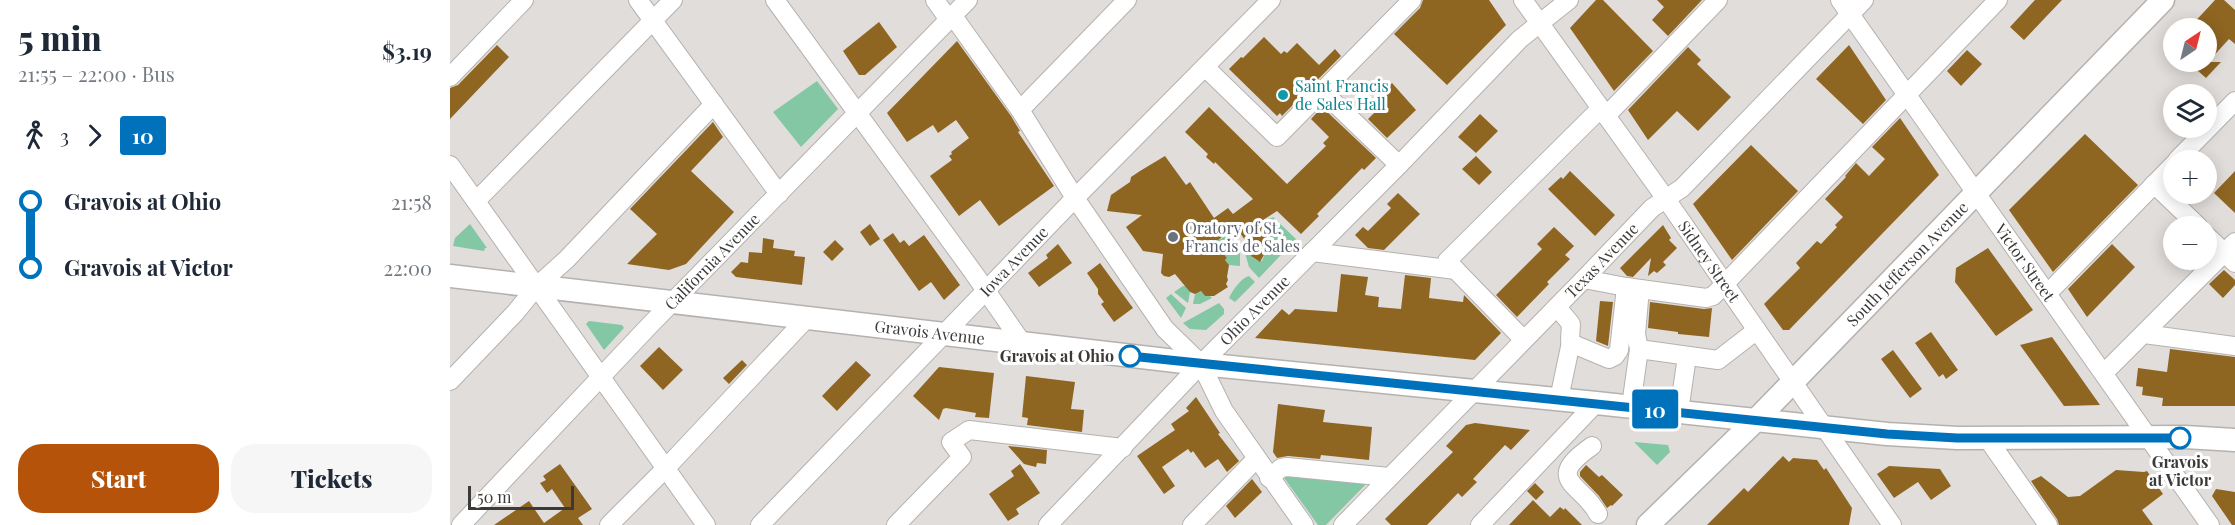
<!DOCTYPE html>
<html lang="en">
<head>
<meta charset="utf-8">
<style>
  :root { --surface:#fff; --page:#f6f6f7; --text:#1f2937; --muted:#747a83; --accent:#b45309 }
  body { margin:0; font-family:"Playfair Display",serif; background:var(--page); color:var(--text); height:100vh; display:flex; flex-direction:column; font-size:22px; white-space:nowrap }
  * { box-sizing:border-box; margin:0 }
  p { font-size:20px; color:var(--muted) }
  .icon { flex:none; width:33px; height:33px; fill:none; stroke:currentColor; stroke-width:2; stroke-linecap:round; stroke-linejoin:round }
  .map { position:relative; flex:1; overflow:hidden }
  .sheet { display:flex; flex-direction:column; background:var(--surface); width:450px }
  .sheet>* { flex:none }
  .badge { padding:0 12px; border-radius:4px; font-size:21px; line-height:39px }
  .needle { width:39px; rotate:35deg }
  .tools { position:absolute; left:1713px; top:18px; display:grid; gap:12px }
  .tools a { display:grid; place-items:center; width:54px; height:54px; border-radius:50%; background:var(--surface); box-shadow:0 3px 15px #0003; font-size:30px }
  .scale { position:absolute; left:18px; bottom:15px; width:106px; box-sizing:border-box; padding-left:6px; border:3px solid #3c3a39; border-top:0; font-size:16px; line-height:21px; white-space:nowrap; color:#3c3a39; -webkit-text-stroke:4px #fff; paint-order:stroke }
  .map>.badge { position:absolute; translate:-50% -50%; box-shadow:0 0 0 3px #fff }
  .legs { display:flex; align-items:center; gap:9px; height:66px; padding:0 18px; font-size:20px }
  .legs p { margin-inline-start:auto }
  .headline { display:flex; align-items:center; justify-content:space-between; height:102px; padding:0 18px }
  h1 { font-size:33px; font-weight:800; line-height:45px }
  .action { display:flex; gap:12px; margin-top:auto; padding:12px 18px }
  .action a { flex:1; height:69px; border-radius:24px; background:var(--accent); color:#fff; font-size:24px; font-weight:800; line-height:69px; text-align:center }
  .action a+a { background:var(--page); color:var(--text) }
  ul { padding:0 18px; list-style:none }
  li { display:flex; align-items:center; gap:21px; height:66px; font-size:22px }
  li i { display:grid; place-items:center; width:9px; height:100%; margin:0 8px; background:currentColor }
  li i::after { content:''; width:15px; height:15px; margin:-8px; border:4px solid; border-radius:50%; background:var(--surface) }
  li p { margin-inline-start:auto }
  li:first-child i { background:linear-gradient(#0000 50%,currentColor 0) }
  li:last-child i { background:linear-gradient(currentColor 50%,#0000 0) }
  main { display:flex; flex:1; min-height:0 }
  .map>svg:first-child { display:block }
</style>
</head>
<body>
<main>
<section class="sheet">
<div class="headline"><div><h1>5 min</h1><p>21:55 – 22:00 · Bus</p></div><b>$3.19</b></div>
<div class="legs"><svg class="icon" aria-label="walk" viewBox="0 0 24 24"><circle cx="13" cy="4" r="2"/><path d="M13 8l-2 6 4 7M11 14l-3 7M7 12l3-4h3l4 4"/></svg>3<svg class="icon" aria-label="forward" viewBox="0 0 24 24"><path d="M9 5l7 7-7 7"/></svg><b class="badge" style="background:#0072bc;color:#fff">10</b></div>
<ul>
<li><i style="color:#0072bc"></i><b>Gravois at Ohio</b><p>21:58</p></li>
<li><i style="color:#0072bc"></i><b>Gravois at Victor</b><p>22:00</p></li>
</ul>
<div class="action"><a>Start</a><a>Tickets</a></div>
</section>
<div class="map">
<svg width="1785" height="525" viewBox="0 0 1785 525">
  <rect width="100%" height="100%" fill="#e1ddda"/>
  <path fill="#83c7a4" d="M367,81L388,109L351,147L323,112Z
    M823,217L846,239L809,278L799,267L795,253L799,246L803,252L802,257L808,261H812L815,253L826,245L811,224Z
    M757,221L771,239L779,233L790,249V266L779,265L775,260L777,258L751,222Z
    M20,224L37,248H35L34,251L3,246L5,238Z
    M799,276L805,282L785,302L779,298C782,291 791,278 799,276Z
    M733,286H736L740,292L738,303L724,292Z
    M751,291L755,296H760L762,298L750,304H743L745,294Z
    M721,294L736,308L731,318L716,298Z
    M769,303L774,309V314L756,330L740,329L733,323Z
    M139,321L172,325L174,328L154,350L136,324Z
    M1184,442L1218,445L1220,452L1207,465Z
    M832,475L920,480L876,525H868Z"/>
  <path fill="#8f6522" d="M973,0H1039L1056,25L997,85L944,34L970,8Z
    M1146,0H1153L1203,51L1164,91L1120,28Z
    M1207,0H1252L1218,36L1202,20L1214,7Z
    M1585,0H1612L1574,40L1560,27Z
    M1765,0H1774L1785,10V44L1779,39L1758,62H1771L1756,78L1738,62H1756V28H1739Z
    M429,22L447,47L415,75H409L393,51Z
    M814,37L831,54L834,51L837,53L847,43L869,65L885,49L891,56L832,116L830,113L827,116L779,69L791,57L793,58Z
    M507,41L561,116L570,131L568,132L604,186L549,226L530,200L509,216L480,176L502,160L499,156L502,154L501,152L519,138L506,120L488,133L483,125L457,142L437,113Z
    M47,45L59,57L0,119V88L8,85Z
    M1399,45L1436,100L1413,124L1366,79Z
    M1238,47L1251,60L1247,64L1281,97L1248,131L1227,111L1198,140L1178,110Z
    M1517,50L1532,64L1511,86L1497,71Z
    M942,83L966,110L937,138L918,119L931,106L925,100Z
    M759,107L837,184L876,146L873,143L879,137L861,119L872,107L926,158L914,170L912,168L867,214L869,216L851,234L827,211L810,222L827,245L815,253L810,262L801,256L803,252L800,240L797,243L786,227L765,242L777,258L775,260L779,265L777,277L778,280L776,284L778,287L764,296H755L751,291L745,294L740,292L725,274L719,277L714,276L711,273L713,254L693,251L691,248L676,227L692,215L657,211L661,195L680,182L681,177L690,171L715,156L736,185L740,182L764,218L778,208L783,214L803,199L765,162L764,164L756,157L758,154L735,132Z
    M1030,114L1048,131L1026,153L1008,137Z
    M1450,118L1489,175L1339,330H1333L1314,304L1350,268L1346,263L1367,241L1371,244L1387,227L1385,225L1393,217L1375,199L1396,177L1395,176L1406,163L1419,176L1435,159L1422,147Z
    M263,122L273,137L241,171L284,212L236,264L219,270L177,264L207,234L180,209Z
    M1635,134L1688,185L1603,272L1559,210Z
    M1301,145L1348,191L1282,260L1243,204Z
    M1026,156L1042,172L1029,185L1012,169Z
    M1120,171L1165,215L1145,236L1098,189L1111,177L1113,179Z
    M1785,171V213L1764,193Z
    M948,193L970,214L934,250L918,248L905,235L913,227L918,231L941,208L937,204Z
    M420,224L430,239L420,246L410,232Z
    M1213,225L1221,238L1219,240L1227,248L1213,262L1216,265L1207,273L1204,271L1198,276L1201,258L1183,277L1177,276L1170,268Z
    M1104,227L1124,246L1115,255L1120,259L1097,282L1099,284L1067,317L1046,295L1092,249L1087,244Z
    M443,233L450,243L454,240L459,246L474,235L510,285L494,300L481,282L469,291L433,240Z
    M313,238L324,240L323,248L345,251L344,256L355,257L352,285L286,277L281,272L291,262L298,263L299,252L312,253Z
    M385,240L394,249L382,261L373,252Z
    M608,244L622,263L589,287L578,273L598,258L596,255Z
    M1662,244L1685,267L1637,317L1618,289Z
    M1538,248L1583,310L1546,336L1505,282L1506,268Z
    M650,263L683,308L664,322L651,304L654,302L648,294V289L637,273Z
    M1774,270L1785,280V285L1773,298L1759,284Z
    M891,274L918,277L915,295L929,297L928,307L951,309L955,275L981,278L979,298L1013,302L1014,295L1051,333L1025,360L805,338L832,309L839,315L845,309L887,312Z
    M1150,301L1163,302L1158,346L1146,341Z
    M1200,302L1254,309L1262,308L1259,337L1228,334V332L1198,328Z
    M1481,332L1508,370L1496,379L1493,374L1489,377L1465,343Z
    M1602,337L1650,405L1614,406L1570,345Z
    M209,347L233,370L213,390L190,366Z
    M1720,349L1785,357V406H1712L1713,398L1692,395L1693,387L1686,386L1688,368L1717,372Z
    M1443,350L1472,389L1460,398L1431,359Z
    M292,360L297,365L279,384L273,378Z
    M406,361L421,375L387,411L372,396Z
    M489,367L544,373L539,418L525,417L526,413L496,408L493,409L489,420L463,396Z
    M576,376L625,382L621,409L634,410L632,432L577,425L578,418L572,417Z
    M746,397L770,433L768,434L789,461L777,472L768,459L755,468L743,451L741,453L738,449L712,467L725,486L714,494L687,456L725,430L721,424L739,411L736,408Z
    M828,404L875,410L873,422L922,427L919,460L871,455L870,459L838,456L827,458L823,452Z
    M1025,423L1080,430L1061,450L1055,445L1023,479L1027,482L1012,497L1008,493L977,525H941L935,519L1003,452L996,446L1016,425Z
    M558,446L597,450L596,464L587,463L586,467L574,464Z
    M1333,456L1339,462L1343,458L1367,460L1374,470L1376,468L1402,508L1399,525H1257L1294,488L1298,492Z
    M110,464L142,509L128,518L133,525H44L79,501L94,523L115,508L102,489L97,493L90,483L96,480L93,476Z
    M570,464L590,493L566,509L569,514L558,521L539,494L564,476L561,471Z
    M1136,465L1149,477L1152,475L1173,495L1162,506L1161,505L1157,508L1149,496L1130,476V472Z
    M1439,466L1490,469L1501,486L1481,500L1468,482L1444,498L1427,474Z
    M1666,470L1694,472L1697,471L1713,494L1692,510L1703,525H1609L1607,519L1581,481L1591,476L1618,497L1630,496Z
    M802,479L812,492L785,518L776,506Z
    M1085,483L1094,492L1086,500L1077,491Z
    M1766,489L1785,492V525H1782L1762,496Z
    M1083,500L1100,517L1110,507L1114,510L1115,508L1132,525H1059Z"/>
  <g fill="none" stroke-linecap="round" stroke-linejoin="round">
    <g stroke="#b5b1af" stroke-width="20">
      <g id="minor">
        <path d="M188,0L329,194"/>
        <path d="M325,0L523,272L573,344"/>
        <path d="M485,0L499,20"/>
        <path id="s1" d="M1073,0L1216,199L1442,525"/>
        <path id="s2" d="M1390,0L1760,525"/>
        <path d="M503,16L570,110L625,198L715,329L751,364L774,411L854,525"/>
        <path d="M755,67L827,137L962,0"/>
        <path d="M0,77L74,0"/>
        <path d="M872,91L949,165"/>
        <path d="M570,110L677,0"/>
        <path d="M1156,116L1268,0"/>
        <path d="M1727,160L1785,101"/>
        <path d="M0,165L256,525"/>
        <path d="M1704,184L1748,226"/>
        <path d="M26,201L223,0"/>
        <path d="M1756,235L1785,263"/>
        <path d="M862,252L1006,270"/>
        <path d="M1134,279L1176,287L1256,298L1263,296L1548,0"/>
        <path d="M1598,293L1724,164"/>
        <path d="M1107,307L1121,324L1120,340L1123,344L1159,359L1165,356L1169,350L1176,287"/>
        <path d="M1694,334L1785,346"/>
        <path d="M1074,340L997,261L1151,108"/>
        <path d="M1189,349L1186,334L1190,289"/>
        <path d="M1654,373L1785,242"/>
        <path d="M0,381L65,313L87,286L117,259L264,104"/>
        <path d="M1109,399L1121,342"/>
        <path d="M1181,406L1189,349L1268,360L1307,330"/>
        <path d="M1229,412L1237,356"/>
        <path d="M1537,438L1598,525"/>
        <path d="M1142,446C1092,481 1132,483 1148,514"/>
        <path d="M819,478L831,468L837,467L939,477"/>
        <path id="s3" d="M11,525L199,326L518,0"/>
        <path d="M159,525L216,468L357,318"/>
        <path id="s4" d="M310,525L625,198L821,0"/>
        <path d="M446,525L512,457L501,442L519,430L673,448"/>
        <path id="s5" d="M598,525L751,364L949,165L1070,39L1119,0"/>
        <path d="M742,525L806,459"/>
        <path id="s6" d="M893,525L1134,279L1202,208L1232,188L1414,0"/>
        <path d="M1030,525L1146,403"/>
      </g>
    </g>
    <g stroke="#b5b1af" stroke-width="25">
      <g id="major">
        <path id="s7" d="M0,276L751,364L1146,403L1437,434L1507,438L1735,437L1785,440"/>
        <path id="s8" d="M1198,525L1305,421L1713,0"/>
      </g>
    </g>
    <use href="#minor" stroke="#fff" stroke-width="18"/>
    <use href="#major" stroke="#fff" stroke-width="22"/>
  </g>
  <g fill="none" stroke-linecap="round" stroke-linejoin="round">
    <g stroke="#fff" stroke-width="14">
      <path id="line-1" d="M680,356L1437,434L1507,438H1730"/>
    </g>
    <use href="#line-1" stroke="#0072bc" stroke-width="9"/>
  </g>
  <circle fill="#0f9aa8" stroke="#fff" stroke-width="2" cx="833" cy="95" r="6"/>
  <circle fill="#6b7280" stroke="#fff" stroke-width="2" cx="723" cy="237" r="6"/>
  <g fill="#fff" stroke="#0072bc" stroke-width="3">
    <circle cx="680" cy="356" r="10"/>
    <circle cx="1730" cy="438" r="10"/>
  </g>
  <g text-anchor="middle" stroke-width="6" stroke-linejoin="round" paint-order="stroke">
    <g font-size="16" fill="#0d838f" stroke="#fff" text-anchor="start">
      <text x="845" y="92">Saint Francis<tspan x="845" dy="18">de Sales Hall</tspan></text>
    </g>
    <g font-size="16" fill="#5b616d" stroke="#fff" text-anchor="start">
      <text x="735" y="234">Oratory of St.<tspan x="735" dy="18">Francis de Sales</tspan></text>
    </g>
    <g font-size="16" fill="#3c3a39" stroke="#fff">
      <text dy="6" stroke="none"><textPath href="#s6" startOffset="370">Texas Avenue</textPath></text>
      <text dy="6" stroke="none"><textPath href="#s3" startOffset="364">California Avenue</textPath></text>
      <text dy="6" stroke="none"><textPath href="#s1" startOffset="321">Sidney Street</textPath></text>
      <text dy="6" stroke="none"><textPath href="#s4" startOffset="366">Iowa Avenue</textPath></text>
      <text dy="6" stroke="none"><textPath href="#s2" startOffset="321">Victor Street</textPath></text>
      <text dy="6" stroke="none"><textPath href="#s8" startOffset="368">South Jefferson Avenue</textPath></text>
      <text dy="6" stroke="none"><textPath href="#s5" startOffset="298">Ohio Avenue</textPath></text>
      <text dy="6" stroke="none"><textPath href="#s7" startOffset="483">Gravois Avenue</textPath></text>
    </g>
    <g font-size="16" font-weight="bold" fill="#3c3a39" stroke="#fff" text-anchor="end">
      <text x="664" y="362">Gravois at Ohio</text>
      <text x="1730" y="468" text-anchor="middle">Gravois<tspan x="1730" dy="18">at Victor</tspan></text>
    </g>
  </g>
</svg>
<div class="tools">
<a><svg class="needle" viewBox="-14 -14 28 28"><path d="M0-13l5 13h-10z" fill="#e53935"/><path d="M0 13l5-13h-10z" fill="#747a83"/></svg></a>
<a><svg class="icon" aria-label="layers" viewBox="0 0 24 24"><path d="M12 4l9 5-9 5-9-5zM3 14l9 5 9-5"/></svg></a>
<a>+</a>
<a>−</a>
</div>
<div class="scale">50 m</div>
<b class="badge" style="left:1205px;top:409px;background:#0072bc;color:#fff">10</b>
</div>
</main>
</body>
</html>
